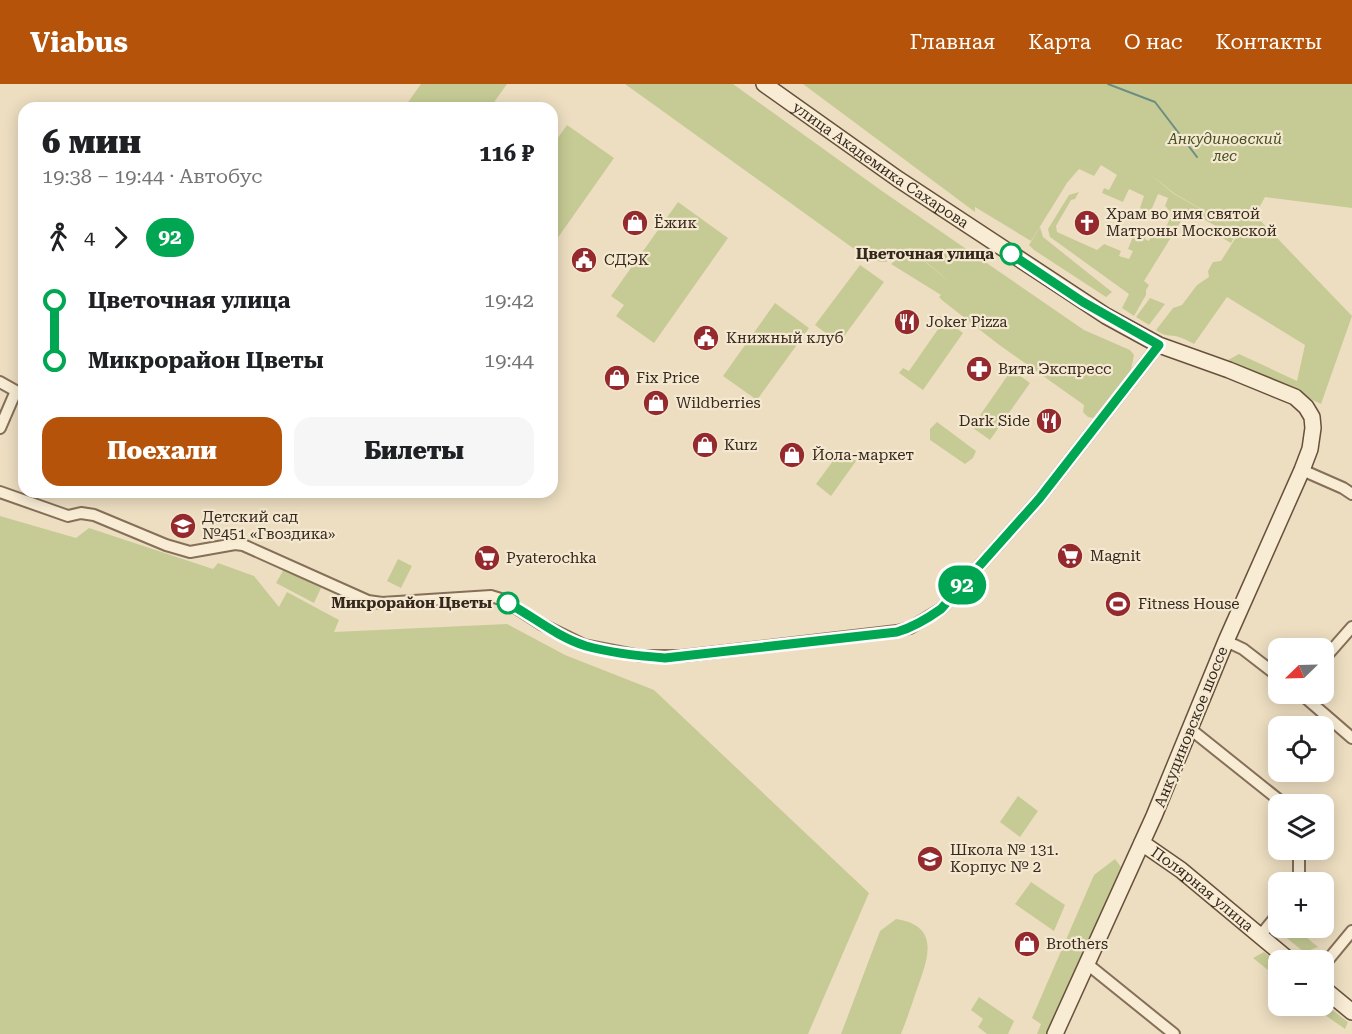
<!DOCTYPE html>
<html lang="ru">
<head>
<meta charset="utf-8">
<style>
  :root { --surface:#fff; --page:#f6f6f6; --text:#202124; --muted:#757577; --accent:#b45309 }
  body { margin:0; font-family:"Roboto Serif",serif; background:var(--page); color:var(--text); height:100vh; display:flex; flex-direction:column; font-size:22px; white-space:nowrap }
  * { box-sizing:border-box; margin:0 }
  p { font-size:20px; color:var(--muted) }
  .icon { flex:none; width:33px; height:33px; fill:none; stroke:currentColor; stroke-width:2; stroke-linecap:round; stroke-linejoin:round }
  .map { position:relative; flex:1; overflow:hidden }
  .drawer { position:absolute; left:18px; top:18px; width:540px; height:396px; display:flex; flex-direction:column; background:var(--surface); border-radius:18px; box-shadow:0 3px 15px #0003 }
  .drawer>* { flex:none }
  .badge { padding:0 12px; border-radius:20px; font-size:21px; line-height:39px }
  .needle { width:39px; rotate:247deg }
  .tools { position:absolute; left:1268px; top:554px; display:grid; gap:12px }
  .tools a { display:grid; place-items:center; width:66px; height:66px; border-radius:12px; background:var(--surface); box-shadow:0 3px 15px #0003; font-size:30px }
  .map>.badge { position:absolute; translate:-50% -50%; box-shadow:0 0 0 3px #fff }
  .legs { display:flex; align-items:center; gap:9px; height:66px; padding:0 24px; font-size:20px }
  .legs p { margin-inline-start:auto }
  .headline { display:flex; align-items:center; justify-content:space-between; height:102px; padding:0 24px }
  h1 { font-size:33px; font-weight:800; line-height:45px }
  .cta { display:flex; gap:12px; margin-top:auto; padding:12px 24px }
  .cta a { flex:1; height:69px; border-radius:18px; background:var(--accent); color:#fff; font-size:24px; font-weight:800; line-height:69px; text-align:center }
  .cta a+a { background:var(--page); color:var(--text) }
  ul { padding:0 24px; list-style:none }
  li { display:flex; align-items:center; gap:21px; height:60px; font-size:22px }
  li i { display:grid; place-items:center; width:9px; height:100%; margin:0 8px; background:currentColor }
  li i::after { content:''; width:15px; height:15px; margin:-8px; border:4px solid; border-radius:50%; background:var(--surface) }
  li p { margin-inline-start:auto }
  li:first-child i { background:linear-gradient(#0000 50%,currentColor 0) }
  li:last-child i { background:linear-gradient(currentColor 50%,#0000 0) }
  header { display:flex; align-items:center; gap:36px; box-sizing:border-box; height:84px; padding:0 30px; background:var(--accent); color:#fff }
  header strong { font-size:28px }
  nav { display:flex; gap:33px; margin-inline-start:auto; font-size:21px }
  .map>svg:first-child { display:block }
</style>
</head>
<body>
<header>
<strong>Viabus</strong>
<nav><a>Главная</a><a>Карта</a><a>О нас</a><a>Контакты</a></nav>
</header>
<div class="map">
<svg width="1352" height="950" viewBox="0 0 1352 950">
  <rect width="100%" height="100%" fill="#eddec1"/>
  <path fill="#c6cb95" d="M421,0H507L490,24H404Z
    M625,0H733L882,107L1084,246L1130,266L1134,271L1131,286L1093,334L1088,333L1083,328L1084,321L998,260L943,217L939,213L941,211L891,180L910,165L952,200L910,164C883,181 887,183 857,167Z
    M803,0H1352V124L1265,113L1255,131L1352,232L1321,320L1228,276L1239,270L1297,297L1305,261L1227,213L1194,260C1189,257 1181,253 1175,252C1167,251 1164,252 1156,246L1173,224L1182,221L1197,201L1209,193L1208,187L1213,178L1221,177L1240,147L1175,110L1151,91L1174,110L1238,146L1231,159L1216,150L1219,144L1195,130L1190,137L1183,134L1144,197L1149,201L1146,206V211L1134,232L1122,224L1129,210L1050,153L1048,145L1069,111L1079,108L1075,115L1071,116L1056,142L1057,148L1097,166L1104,160L1121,167L1119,172L1129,175L1133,167L1128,165L1136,145L1142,147L1144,144L1149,146L1145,155L1149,157L1155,143L1164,146L1173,130L1165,122L1168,114L1158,110L1150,129L1140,124L1144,112L1129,105L1123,118L1102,109L1104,104L1109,106L1117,91L1101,81L1094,92L1079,85L1067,99L1031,157L975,123V128Z
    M567,41L614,74L552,162V62Z
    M678,118L728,154L654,259L616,232L624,221L611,212Z
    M1040,143L1043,153L1112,208L1106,213L1034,166L1029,161Z
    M860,181L884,198L839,259L815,241Z
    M1150,214L1165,220L1149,241L1136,233Z
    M775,219L809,244L757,316L723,292Z
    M940,232L963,249L923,306L899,289L903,284L909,287L941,241L936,237Z
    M1007,282L1030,299L990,356L966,339L971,334L976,337L1008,291L1004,287Z
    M937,338L976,367L973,374L965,380L930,356V345Z
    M841,366L856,377L831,412L816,400Z
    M0,432L76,454L89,444L213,485L218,479L254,492L279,523L287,508L339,536L334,548L507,540L565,571L654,606L869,809L808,950H0Z
    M398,475L412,482L401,504L387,497Z
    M284,485L321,504L314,519L276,499Z
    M1018,712L1038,727L1020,753L1000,738Z
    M1115,775L1121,783L1047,950H1037L1041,940L1032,934L1094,791Z
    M1031,798L1065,821L1054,847L1015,820Z
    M896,835C941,842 928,874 917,905C912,920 907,935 901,950H841L880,847Z
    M1279,843H1294L1318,863L1304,868L1278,847Z
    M1264,868L1278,879V894L1253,874Z
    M979,913L1014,937L1008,950H987L978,943L983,935L971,926Z
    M1323,919L1348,938L1345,945L1315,924L1317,921H1323Z"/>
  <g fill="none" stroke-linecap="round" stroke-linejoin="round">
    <path stroke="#6b8d83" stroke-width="2" d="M1108,0L1155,18L1197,73"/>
    <g stroke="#866f59" stroke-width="14">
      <path id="street" d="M0,298L16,307L0,344
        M1302,386L1343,404L1352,410
        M0,408L68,432L81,429L94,431L166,461L190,468L235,460L243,461L368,517L382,519L491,512L504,516L541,540L584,561L641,572H682L897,547L910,544L941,525L1039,415L1159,261
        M1226,557L1243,565L1278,592
        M1323,576L1352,543
        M1300,609L1352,654
        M1189,644L1284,720
        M1299,798V765
        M1260,852L1278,830
        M1086,879L1174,950
        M1323,882L1352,847"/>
    </g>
    <g stroke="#68513c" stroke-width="18">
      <g id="secondary">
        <path id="s1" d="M764,0L898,95L1106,232L1159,261L1229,286L1295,313L1306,323L1312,333L1313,344L1310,365L1302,386L1226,557L1154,732L1055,950"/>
        <path id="s2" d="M1142,759L1181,786L1289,876"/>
        <path d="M1323,904L1352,928"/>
      </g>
    </g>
    <use href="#street" stroke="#f8ecd4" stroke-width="10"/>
    <use href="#secondary" stroke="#f8ecd4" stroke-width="15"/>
  </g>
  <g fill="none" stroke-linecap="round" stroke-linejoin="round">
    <g stroke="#fff" stroke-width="14">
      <path id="line-1" d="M508,519C534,533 557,553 586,562C611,569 639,572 665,574L897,548C914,543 927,535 941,525L1039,415L1159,261L1083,218L1011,170"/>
    </g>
    <use href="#line-1" stroke="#00a651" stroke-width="9"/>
  </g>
  <defs>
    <g id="shop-disc" transform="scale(1.35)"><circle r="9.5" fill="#942a2e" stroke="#f4e9d0"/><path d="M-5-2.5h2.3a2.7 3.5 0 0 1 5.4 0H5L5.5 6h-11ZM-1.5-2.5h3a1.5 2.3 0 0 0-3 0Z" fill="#fff"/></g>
    <g id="church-disc" transform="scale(1.35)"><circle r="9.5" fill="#942a2e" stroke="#f4e9d0"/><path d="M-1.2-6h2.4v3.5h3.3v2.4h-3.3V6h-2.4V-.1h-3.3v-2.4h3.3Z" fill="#fff"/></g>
    <g id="civic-disc" transform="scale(1.35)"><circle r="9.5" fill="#942a2e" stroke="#f4e9d0"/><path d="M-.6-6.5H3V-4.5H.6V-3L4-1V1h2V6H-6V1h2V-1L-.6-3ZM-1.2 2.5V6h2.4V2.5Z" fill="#fff"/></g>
    <g id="restaurant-disc" transform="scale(1.35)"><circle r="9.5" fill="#942a2e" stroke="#f4e9d0"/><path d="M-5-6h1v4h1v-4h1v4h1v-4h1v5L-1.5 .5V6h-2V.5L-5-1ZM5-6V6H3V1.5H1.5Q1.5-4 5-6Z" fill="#fff"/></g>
    <g id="pharmacy-disc" transform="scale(1.35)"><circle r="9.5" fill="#942a2e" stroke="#f4e9d0"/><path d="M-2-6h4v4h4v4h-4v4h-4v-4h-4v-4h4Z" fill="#fff"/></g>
    <g id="school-disc" transform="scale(1.35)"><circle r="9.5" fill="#942a2e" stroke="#f4e9d0"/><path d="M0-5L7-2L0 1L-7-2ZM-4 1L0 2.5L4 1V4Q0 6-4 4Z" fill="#fff"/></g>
    <g id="supermarket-disc" transform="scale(1.35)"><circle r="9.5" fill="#942a2e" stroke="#f4e9d0"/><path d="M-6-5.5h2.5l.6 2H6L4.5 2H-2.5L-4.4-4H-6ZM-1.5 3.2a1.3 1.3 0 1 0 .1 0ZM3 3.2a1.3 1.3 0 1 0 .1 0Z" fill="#fff"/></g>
    <g id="stadium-disc" transform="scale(1.35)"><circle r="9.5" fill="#942a2e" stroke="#f4e9d0"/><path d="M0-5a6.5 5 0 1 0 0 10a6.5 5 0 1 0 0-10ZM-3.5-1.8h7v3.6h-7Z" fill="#fff"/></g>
  </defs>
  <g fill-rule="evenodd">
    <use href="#shop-disc" x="635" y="139"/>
    <use href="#church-disc" x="1087" y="139"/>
    <use href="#civic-disc" x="584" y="176"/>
    <use href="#restaurant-disc" x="907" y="238"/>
    <use href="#civic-disc" x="706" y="254"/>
    <use href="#pharmacy-disc" x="979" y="285"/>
    <use href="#shop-disc" x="617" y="294"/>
    <use href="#shop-disc" x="656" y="319"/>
    <use href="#restaurant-disc" x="1049" y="337"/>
    <use href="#shop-disc" x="705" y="361"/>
    <use href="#shop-disc" x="792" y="371"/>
    <use href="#school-disc" x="183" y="442"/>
    <use href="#supermarket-disc" x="1070" y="472"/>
    <use href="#supermarket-disc" x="487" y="474"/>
    <use href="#stadium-disc" x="1118" y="520"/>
    <use href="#school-disc" x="930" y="775"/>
    <use href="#shop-disc" x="1027" y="860"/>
  </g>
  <g fill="#fff" stroke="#00a651" stroke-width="3">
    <circle cx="1011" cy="170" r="10"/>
    <circle cx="508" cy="519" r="10"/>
  </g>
  <g text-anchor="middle" stroke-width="4.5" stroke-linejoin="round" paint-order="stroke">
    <g font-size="15" font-style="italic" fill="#485224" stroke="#f4e9d0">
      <text x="1225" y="60">Анкудиновский<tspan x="1225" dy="17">лес</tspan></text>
    </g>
    <g font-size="15" fill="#36281d" stroke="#f4e9d0">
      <text dy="5" stroke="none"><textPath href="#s1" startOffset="142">улица Академика Сахарова</textPath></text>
      <text transform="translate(1191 643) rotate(-68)" y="5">Анкудиновское шоссе</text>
      <text dy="5" stroke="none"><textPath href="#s2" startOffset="76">Полярная улица</textPath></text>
    </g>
    <g font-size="15" fill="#36281d" stroke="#f4e9d0" text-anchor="start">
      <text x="1106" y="135">Храм во имя святой<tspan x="1106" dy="17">Матроны Московской</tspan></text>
      <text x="654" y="144">Ёжик</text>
      <text x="604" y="181">СДЭК</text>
      <text x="926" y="243">Joker Pizza</text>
      <text x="726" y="259">Книжный клуб</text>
      <text x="998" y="290">Вита Экспресс</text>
      <text x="636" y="299">Fix Price</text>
      <text x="676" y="324">Wildberries</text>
      <text x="1030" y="342" text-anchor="end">Dark Side</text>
      <text x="724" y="366">Kurz</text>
      <text x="812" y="376">Йола-маркет</text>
      <text x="202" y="438">Детский сад<tspan x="202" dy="17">№451 «Гвоздика»</tspan></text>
      <text x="1090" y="477">Magnit</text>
      <text x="506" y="479">Pyaterochka</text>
      <text x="1138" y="525">Fitness House</text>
      <text x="950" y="771">Школа № 131.<tspan x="950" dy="17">Корпус № 2</tspan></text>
      <text x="1046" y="865">Brothers</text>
    </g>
    <g font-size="15" font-weight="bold" fill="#36281d" stroke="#f4e9d0" text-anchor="end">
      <text x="994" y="175">Цветочная улица</text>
      <text x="492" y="524">Микрорайон Цветы</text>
    </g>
  </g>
</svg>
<div class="tools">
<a><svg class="needle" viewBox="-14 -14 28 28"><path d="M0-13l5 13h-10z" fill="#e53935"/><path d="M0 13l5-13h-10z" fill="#757577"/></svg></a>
<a><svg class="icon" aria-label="locate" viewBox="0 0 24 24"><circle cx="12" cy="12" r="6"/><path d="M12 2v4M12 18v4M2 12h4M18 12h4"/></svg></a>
<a><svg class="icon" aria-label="layers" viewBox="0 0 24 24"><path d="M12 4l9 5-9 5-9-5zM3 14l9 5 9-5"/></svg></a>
<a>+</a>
<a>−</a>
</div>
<b class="badge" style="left:962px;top:501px;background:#00a651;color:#fff">92</b>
<section class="drawer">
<div class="headline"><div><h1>6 мин</h1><p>19:38 – 19:44 · Автобус</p></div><b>116 ₽</b></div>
<div class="legs"><svg class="icon" aria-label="walk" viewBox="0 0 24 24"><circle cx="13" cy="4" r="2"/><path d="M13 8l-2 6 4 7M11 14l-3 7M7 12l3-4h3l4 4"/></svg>4<svg class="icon" aria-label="forward" viewBox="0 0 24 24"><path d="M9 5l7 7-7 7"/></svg><b class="badge" style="background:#00a651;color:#fff">92</b></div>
<ul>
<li><i style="color:#00a651"></i><b>Цветочная улица</b><p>19:42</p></li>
<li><i style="color:#00a651"></i><b>Микрорайон Цветы</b><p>19:44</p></li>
</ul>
<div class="cta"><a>Поехали</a><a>Билеты</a></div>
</section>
</div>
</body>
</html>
